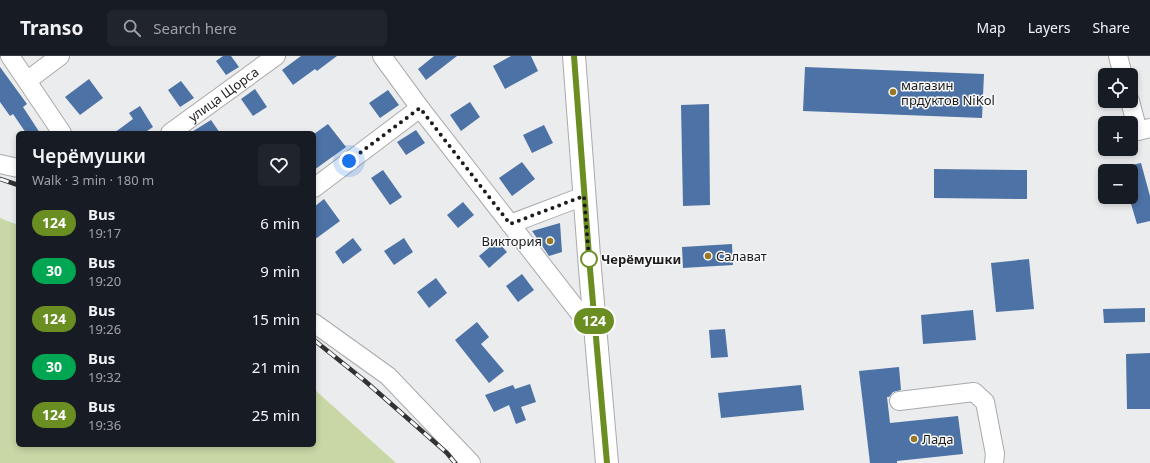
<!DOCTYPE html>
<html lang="en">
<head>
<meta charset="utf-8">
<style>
  :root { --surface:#171b24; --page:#20242c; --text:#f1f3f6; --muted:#9ea1a6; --line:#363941 }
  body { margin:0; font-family:"Noto Sans",sans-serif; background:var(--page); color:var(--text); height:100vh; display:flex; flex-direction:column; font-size:15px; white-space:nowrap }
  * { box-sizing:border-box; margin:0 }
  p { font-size:13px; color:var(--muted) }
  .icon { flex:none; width:22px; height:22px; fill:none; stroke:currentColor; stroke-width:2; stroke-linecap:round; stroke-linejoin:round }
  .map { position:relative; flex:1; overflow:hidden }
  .details { position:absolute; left:16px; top:75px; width:300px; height:316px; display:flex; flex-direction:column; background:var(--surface); border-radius:6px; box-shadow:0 2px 6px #0003 }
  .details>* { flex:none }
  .badge { padding:0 8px; border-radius:13px; font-size:14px; line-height:26px }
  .controls { position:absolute; left:1098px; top:12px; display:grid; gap:8px }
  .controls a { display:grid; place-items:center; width:40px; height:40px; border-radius:6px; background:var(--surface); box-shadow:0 2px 6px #0003; font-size:20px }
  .you { position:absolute; width:20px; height:20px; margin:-10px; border:3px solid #fff; border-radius:50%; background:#1a73e8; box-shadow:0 0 0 6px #1a73e833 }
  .map>.badge { position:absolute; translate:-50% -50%; box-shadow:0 0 0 2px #fff }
  .round { display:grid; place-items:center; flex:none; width:42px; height:42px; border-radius:6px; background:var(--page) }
  .summary { display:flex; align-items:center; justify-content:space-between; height:68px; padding:0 16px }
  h1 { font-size:19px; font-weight:600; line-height:30px }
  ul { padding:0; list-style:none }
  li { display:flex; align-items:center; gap:12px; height:48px; padding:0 16px }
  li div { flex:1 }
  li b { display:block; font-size:15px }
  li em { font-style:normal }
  li .badge { min-width:44px; font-weight:700; text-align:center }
  header { display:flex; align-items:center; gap:24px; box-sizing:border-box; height:56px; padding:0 20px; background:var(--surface); border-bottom:1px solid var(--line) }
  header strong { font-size:19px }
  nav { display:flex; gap:22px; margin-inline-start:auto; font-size:14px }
  .search { width:280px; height:36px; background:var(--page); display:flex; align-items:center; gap:10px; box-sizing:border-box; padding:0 14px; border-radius:6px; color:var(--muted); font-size:15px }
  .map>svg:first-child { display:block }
</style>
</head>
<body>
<header>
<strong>Transo</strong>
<div class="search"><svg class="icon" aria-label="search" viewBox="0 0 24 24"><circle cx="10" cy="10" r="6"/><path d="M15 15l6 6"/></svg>Search here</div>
<nav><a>Map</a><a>Layers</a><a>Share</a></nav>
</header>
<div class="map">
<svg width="1150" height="407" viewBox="0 0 1150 407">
  <rect width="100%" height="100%" fill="#ebeced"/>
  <path fill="#c8d7a5" d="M0,162L18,169V389H314V333L396,407H0Z"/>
  <path fill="#4d72a5" d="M223,0H231L239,11L226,19L216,5Z
    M301,0H337L317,15L315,13L293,29L282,14Z
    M434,0H457L426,24L418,13Z
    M511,0H531L538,15L505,33L493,10Z
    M0,11L27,48L23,51L40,77H26L13,58L10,60L0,46Z
    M805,11L984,18L982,62L803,55Z
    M89,23L103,42L80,59L65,41Z
    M181,25L194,42L180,51L168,34Z
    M255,33L267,51L253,60L241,43Z
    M388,34L399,49L380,62L369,47Z
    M470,46L480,61L461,75L450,59Z
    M709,48L710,149L683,150L681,49Z
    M140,50L153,71L144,77H114L133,63L129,57Z
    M211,64L220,77H190Z
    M328,68L346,91L314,114V78Z
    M544,69L553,87L532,97L523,79Z
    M416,74L425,87L406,99L397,86Z
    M522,106L535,123L512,140L499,122Z
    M1141,107L1150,140V165L1137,168L1129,141H1131V109Z
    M934,113L1027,114V143L934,142Z
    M383,114L402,141L390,149L371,122Z
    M324,143L340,165L314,184V151Z
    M463,146L474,159L458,172L447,159Z
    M560,167L562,196L549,200L532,175Z
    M353,182L362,194L343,208L335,196Z
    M404,182L413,196L394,209L384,195Z
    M497,185L507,196L489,212L479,200Z
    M732,188L733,209L683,212L682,191Z
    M1029,203L1034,253L996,256L991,207Z
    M522,218L534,234L518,246L506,230Z
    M436,222L447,237L429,252L417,236Z
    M1145,252V266L1104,267L1103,253Z
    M973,254L976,284L923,288L921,259Z
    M477,266L489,281L481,288L504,315L489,327L455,284Z
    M725,273L728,301L711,302L709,274Z
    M1150,297V353H1127L1126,298Z
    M899,311L901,334L893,336L889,341H887L890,367L958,360L963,398L897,405V407H870L859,315Z
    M530,328L536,346L521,351L526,364L516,368L509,349L494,356L485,339L513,329L515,333Z
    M801,329L804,354L721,362L718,337Z"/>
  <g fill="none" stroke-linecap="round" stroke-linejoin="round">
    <g stroke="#a9aaac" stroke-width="20">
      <g id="minor">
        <path d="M10,0L62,77"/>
        <path d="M382,0L420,52L595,277"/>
        <path d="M1118,0L1123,19"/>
        <path d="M28,24L60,0"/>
        <path d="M1130,45L1138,75L1150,72"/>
        <path id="s1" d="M170,77L276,0"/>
        <path d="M0,108L18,112"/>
        <path d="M314,132L420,52"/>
        <path d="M510,168L584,140"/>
        <path d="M314,267L388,320L471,407"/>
        <path d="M899,345L974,336L985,346L995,398L994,407"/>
      </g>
    </g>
    <g stroke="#a9aaac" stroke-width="24">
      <path id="major" d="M574,0L590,213L607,407"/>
    </g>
    <use href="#minor" stroke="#fff" stroke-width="18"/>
    <use href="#major" stroke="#fff" stroke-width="22"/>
    <g stroke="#323233" stroke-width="4.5">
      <path id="rail" d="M0,123L18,129
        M314,284L365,325L447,397L455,407"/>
    </g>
    <use href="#rail" stroke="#f8f9fa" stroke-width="3" stroke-dasharray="9" stroke-linecap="butt"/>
  </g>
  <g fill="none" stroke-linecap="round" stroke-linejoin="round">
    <g stroke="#fff" stroke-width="9">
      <path id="line" d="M574,0L590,213L607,407"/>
    </g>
    <use href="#line" stroke="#6b8e23" stroke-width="6"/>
    <path stroke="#1c1c1d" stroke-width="4" stroke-dasharray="0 7.2" d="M349,105L420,52L510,168L584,140L589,203"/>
  </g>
  <g fill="#9d7824" stroke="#f8f9fa" stroke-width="1.5">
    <circle cx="893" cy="36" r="4"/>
    <circle cx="550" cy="185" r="4"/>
    <circle cx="708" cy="200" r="4"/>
    <circle cx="914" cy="383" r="4"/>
  </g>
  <circle fill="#fff" stroke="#6b8e23" stroke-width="2" cx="589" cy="203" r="8"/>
  <g text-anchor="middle" stroke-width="3" stroke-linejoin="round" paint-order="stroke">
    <g font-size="13" fill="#1c1c1d" stroke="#f8f9fa" text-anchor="start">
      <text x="901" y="34">магазин<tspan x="901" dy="15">прдуктов NiKol</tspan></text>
      <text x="542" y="190" text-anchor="end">Виктория</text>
      <text x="716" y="205">Салават</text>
      <text x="922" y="388">Лада</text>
    </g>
    <g font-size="13" fill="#1c1c1d" stroke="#f8f9fa">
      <text dy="5" stroke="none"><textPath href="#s1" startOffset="66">улица Щорса</textPath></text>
    </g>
    <g font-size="13" font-weight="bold" fill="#1c1c1d" stroke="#f8f9fa" text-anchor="start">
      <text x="601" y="208">Черёмушки</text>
    </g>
  </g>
</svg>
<div class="controls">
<a><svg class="icon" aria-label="locate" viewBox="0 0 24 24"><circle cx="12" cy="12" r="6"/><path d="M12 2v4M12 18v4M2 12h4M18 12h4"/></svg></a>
<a>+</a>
<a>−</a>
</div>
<div class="you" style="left:349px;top:105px"></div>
<b class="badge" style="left:594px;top:265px;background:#6b8e23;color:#fff">124</b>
<section class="details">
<div class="summary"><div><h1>Черёмушки</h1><p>Walk · 3 min · 180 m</p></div><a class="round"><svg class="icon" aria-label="heart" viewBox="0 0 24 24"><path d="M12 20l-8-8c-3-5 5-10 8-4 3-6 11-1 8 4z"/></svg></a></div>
<ul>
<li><span class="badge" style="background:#6b8e23;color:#fff">124</span><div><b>Bus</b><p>19:17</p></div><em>6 min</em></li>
<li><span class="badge" style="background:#00a651;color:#fff">30</span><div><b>Bus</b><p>19:20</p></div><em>9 min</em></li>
<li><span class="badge" style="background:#6b8e23;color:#fff">124</span><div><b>Bus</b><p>19:26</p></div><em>15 min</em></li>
<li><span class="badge" style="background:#00a651;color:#fff">30</span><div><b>Bus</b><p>19:32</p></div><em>21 min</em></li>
<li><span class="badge" style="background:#6b8e23;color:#fff">124</span><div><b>Bus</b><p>19:36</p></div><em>25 min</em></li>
</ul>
</section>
</div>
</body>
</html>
